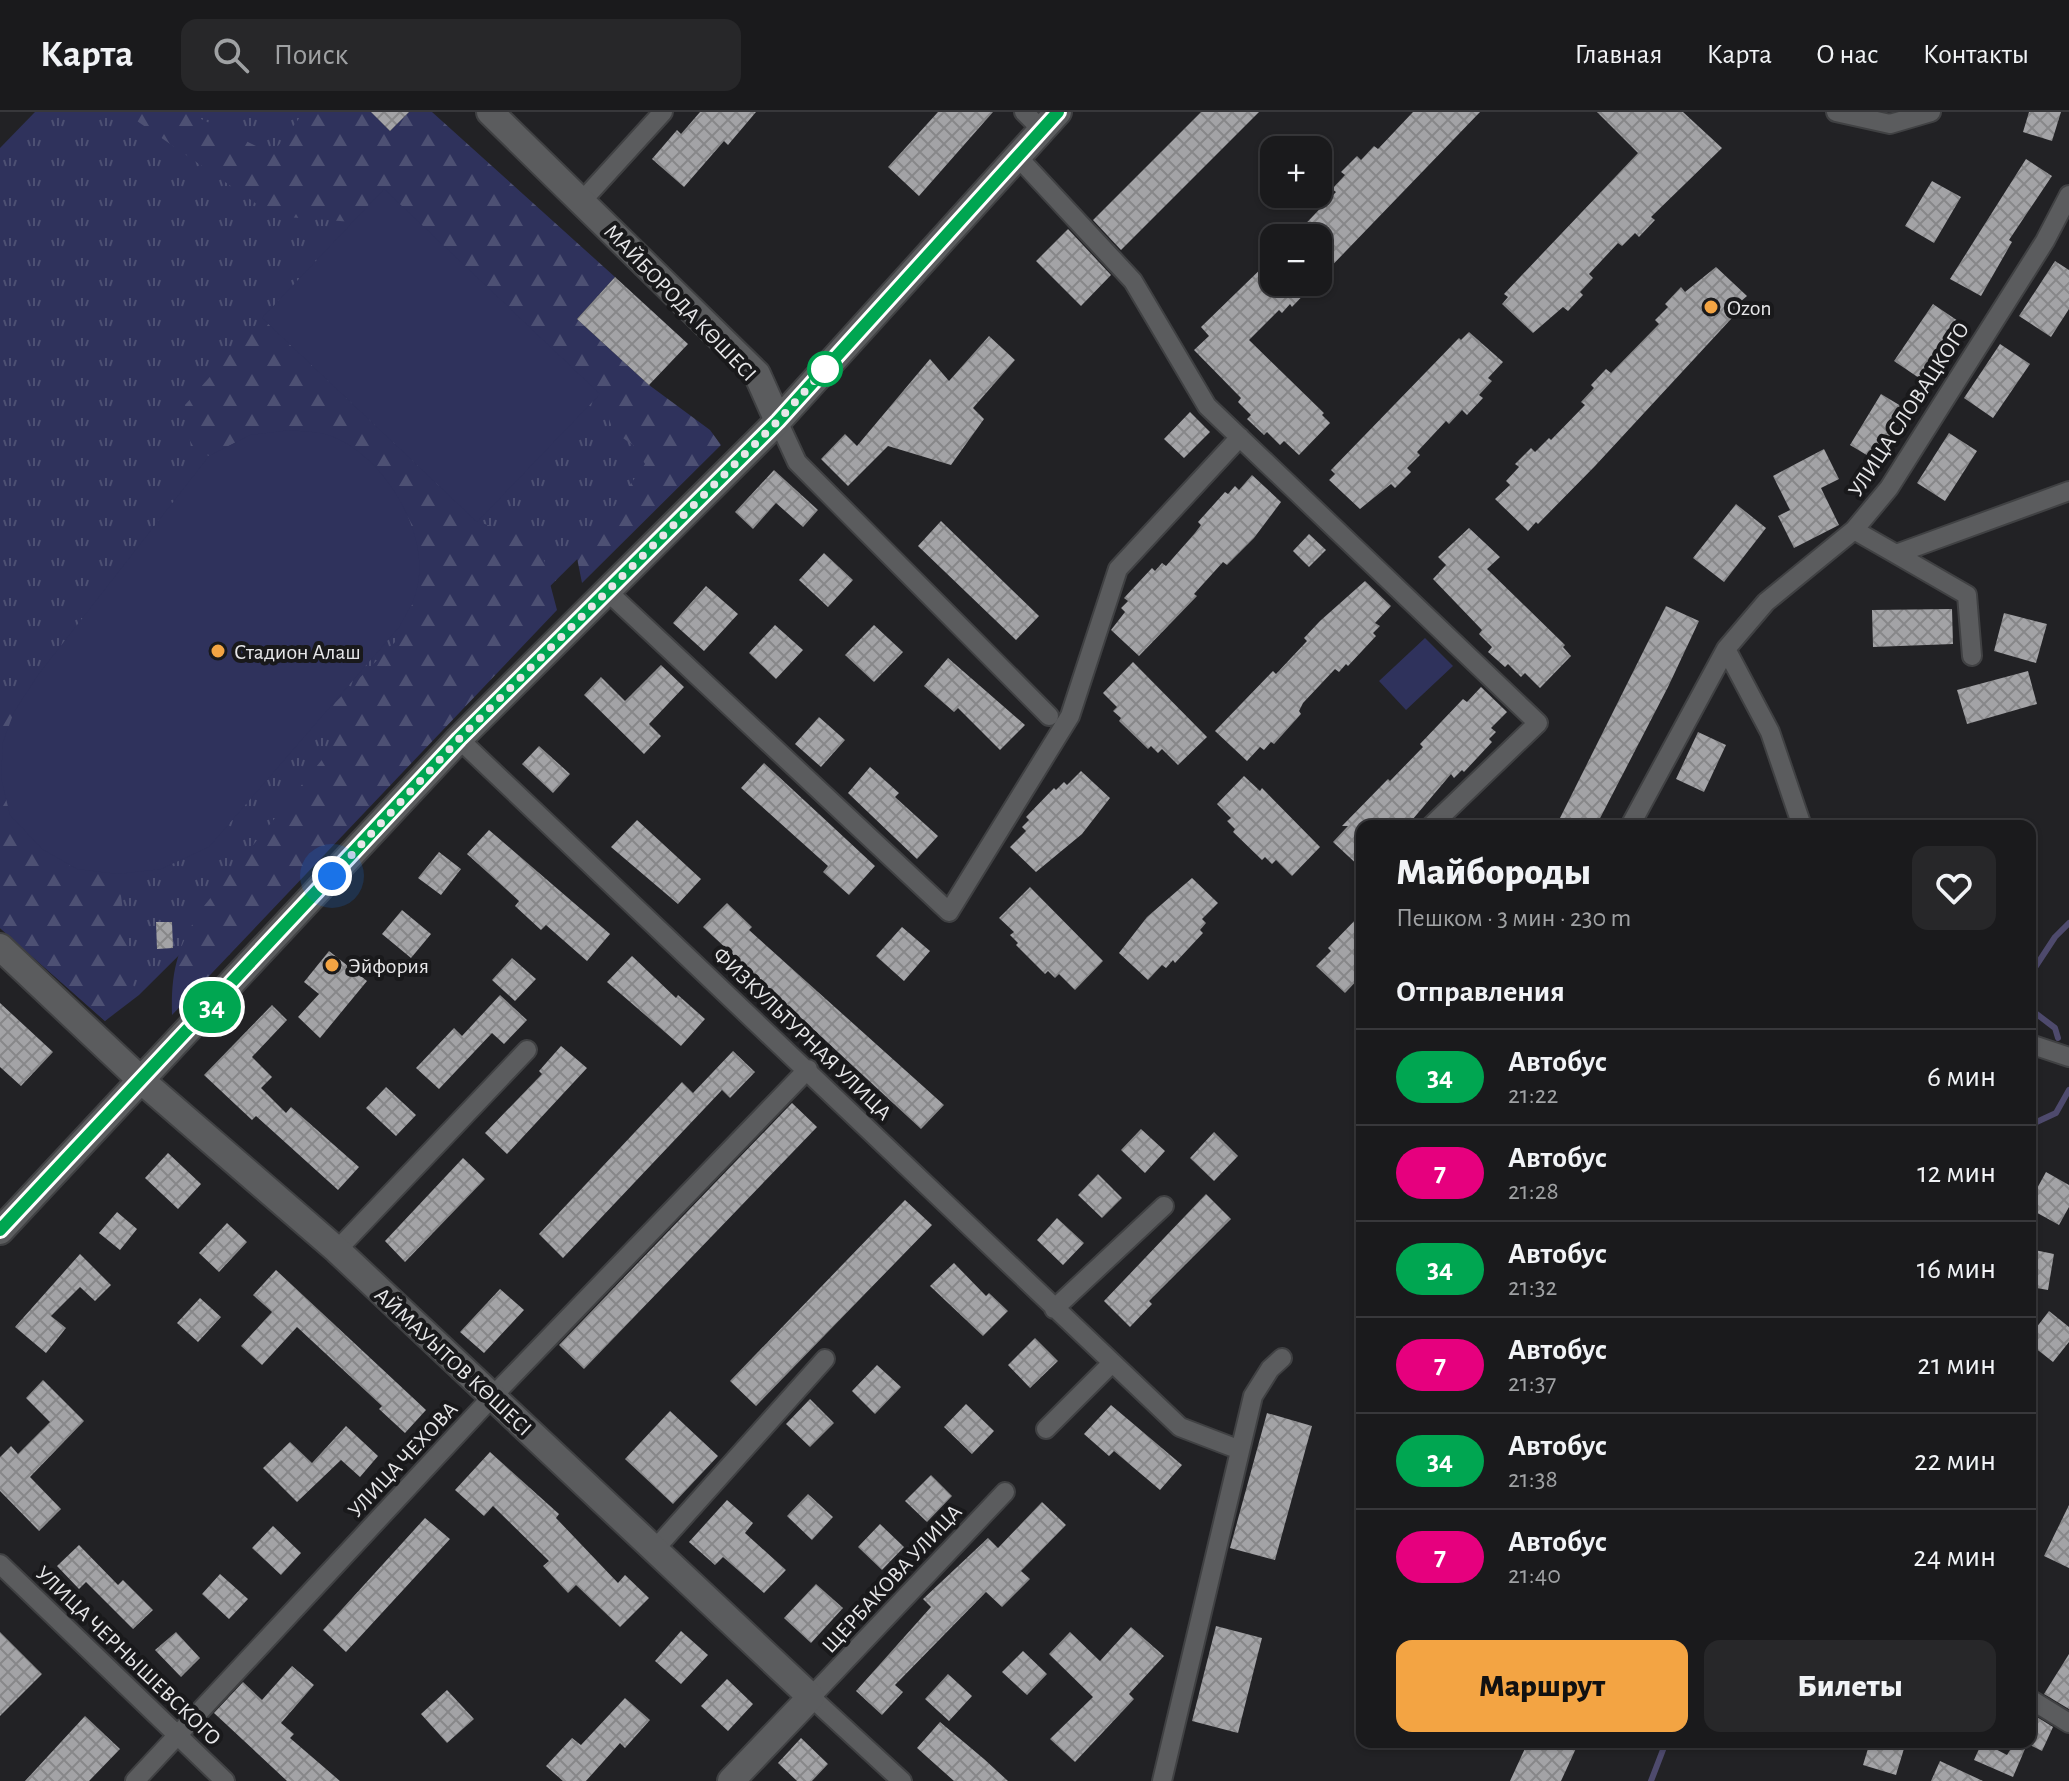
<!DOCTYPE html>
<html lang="ru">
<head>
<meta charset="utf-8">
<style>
  :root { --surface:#1a1a1c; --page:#272729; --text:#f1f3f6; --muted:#9fa1a3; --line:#38383b; --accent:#f3a443 }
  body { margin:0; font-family:"Alegreya Sans",sans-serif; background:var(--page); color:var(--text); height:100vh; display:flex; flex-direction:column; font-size:30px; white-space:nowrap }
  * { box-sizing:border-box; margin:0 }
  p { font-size:26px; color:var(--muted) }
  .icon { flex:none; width:44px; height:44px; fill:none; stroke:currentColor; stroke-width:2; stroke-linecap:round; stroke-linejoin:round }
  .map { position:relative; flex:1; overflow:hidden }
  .drawer { position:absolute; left:1356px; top:708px; width:680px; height:928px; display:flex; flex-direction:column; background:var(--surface); border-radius:16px; box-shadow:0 2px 6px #0004,0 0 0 2px var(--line) }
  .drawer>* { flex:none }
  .badge { padding:0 16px; border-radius:26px; font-size:28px; line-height:52px }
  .fabs { position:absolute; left:1260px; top:24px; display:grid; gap:16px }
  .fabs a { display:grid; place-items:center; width:72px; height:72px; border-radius:16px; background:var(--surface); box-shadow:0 2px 6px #0004,0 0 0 2px var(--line); font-size:40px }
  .you { position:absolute; width:40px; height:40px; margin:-20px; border:6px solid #fff; border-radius:50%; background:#1a73e8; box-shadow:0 0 0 12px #1a73e833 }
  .map>.badge { position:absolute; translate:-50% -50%; box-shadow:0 0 0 4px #fff }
  h2 { padding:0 40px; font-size:30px; line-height:72px }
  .round { display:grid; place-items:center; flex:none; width:84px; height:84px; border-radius:16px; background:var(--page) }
  .head { display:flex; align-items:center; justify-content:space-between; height:136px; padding:0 40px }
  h1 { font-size:38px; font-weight:800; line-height:60px }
  .cta { display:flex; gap:16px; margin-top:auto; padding:16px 40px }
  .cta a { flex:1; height:92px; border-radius:16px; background:var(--accent); color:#111; font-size:32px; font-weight:800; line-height:92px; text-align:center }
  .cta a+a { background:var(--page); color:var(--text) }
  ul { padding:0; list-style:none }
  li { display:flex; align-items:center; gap:24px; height:96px; padding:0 40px; border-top:2px solid var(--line) }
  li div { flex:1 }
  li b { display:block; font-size:30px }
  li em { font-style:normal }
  li .badge { min-width:88px; font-weight:700; text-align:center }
  header { display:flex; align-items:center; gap:48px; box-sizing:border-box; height:112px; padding:0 40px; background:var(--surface); border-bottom:2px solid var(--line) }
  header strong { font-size:38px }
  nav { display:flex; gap:44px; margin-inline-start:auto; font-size:28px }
  .search { width:560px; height:72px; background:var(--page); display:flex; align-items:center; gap:20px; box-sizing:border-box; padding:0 28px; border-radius:16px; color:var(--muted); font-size:30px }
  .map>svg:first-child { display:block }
</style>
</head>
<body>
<header>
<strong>Карта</strong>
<div class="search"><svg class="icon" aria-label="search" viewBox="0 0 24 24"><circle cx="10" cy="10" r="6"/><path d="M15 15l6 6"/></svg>Поиск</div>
<nav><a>Главная</a><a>Карта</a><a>О нас</a><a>Контакты</a></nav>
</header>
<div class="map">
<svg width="2069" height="1669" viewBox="0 0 2069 1669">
  <defs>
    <pattern id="grass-tufts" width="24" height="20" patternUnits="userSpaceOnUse" patternTransform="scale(2)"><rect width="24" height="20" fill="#2f325c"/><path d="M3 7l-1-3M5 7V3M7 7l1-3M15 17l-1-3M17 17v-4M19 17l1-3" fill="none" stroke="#4d5073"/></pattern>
    <pattern id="forest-firs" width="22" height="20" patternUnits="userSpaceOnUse" patternTransform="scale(2)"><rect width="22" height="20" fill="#2f325c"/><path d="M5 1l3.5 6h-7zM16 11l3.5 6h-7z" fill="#4d5073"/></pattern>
    <pattern id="building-cross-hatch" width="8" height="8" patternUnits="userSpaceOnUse" patternTransform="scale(2)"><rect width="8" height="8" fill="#a3a3a6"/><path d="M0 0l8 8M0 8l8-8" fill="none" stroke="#878789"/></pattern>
  </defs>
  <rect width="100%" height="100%" fill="#222225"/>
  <path fill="url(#grass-tufts)" d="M35,0H371L694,331L139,883L105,909L0,816V36Z"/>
  <path fill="url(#forest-firs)" d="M124,0H187L272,42L304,0H371L390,19L409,0H432L615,165L577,207L649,273L710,318L721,333L582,471L577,446L645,352L633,333L614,320L599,282L384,78L353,110L274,104Z
    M262,206L477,410L538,426L557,498L172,903C171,859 177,837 200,799L333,634L324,602L400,525L417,479L403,389L363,344L329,323H250L209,344L191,336L185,293Z
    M0,591L14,600C0,666 3,728 75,756C87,761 104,761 118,762L134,879L105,909L0,816Z"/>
  <path fill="#2f325c" d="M384,77L600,282L477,410L262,206Z
    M291,318C302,320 317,319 328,323C383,341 433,423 416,480C413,492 405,503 400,514L209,735L161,757L118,762L77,757L42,737L10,703L1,666L3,630L14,600L38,563L209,344L250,323Z
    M1425,526L1453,554L1406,598L1379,569Z"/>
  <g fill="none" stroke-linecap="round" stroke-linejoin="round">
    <path stroke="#4e4a6d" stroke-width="6" d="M2030,863L2055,825L2069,811
      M2030,897L2055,916L2058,926
      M2030,1013L2056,1001L2069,978
      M1651,1669L1666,1630"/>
  </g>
  <path fill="url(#building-cross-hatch)" d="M371,0H409L390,19Z
    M700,0H756L728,33L724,29L684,75L652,47L677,18L681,22Z
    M938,0H993L919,84L888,55Z
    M1201,0H1259L1121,138L1093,108Z
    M1413,0H1480L1318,168V126H1292L1336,80L1332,77L1345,63L1341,60L1357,44L1361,48L1374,34L1378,37Z
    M1597,0H1683L1722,36L1651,105L1655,108L1639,125L1635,121L1622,134L1618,131L1589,162L1593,166L1580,180L1583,183L1568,199L1563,195L1533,221L1502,192L1508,185L1504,182L1638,41Z
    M2029,0H2061L2052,29L2023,20Z
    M2026,47L2052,64L2009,128L2012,130L1981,184L1950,167Z
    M1932,69L1961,85L1934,131L1905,114Z
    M1068,117L1111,163L1081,194L1036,149Z
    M1274,144V170H1316L1292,195L1290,192L1282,201L1279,198L1249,228L1324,301L1322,303L1330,311L1299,343L1284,329L1280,333L1267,320L1264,323L1247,307L1251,303L1238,290L1241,286L1194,238L1209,224L1201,215Z
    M2055,149L2069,158V197L2051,225L2019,204Z
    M1716,155L1747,184L1740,190L1744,193L1595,354L1538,412L1536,410L1528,419L1495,387L1510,373L1506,369L1519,355L1515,352L1531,336L1535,340L1549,326L1551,328L1585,293L1581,290L1594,276L1591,273L1606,257L1611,261L1659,212L1655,208L1668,195L1665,192L1681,175L1685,180Z
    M615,165L688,232L649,273L577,207Z
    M1933,192L1961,211L1922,268L1894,249Z
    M1469,220L1503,250L1488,266L1492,269L1479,283L1483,286L1467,303L1462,298L1449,312L1446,309L1417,340L1420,343L1407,356L1411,360L1395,376L1391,372L1360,397L1329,368L1335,362L1331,358L1459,226L1461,228Z
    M989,224L1015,248L973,296L984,307L951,353L888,334L848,374L821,347L845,322L857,334L930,247L949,269Z
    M2000,232L2030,252L1993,306L1964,286Z
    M1881,282L1906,297L1875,348L1850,333Z
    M1190,300L1210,320L1184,346L1164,327Z
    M1949,321L1977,339L1945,389L1917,371Z
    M1824,337L1839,367L1821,376L1839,413L1794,436L1778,404L1790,398L1773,364Z
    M774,358L818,398L803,415L776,391L753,417L735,400Z
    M1252,363L1281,390L1254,426L1227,453L1223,450L1194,482L1197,484L1139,544L1111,518L1125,500L1121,496L1128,489L1124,486L1152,456L1155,459L1162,451L1166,454L1195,421L1201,413L1198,410L1225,380L1228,382L1235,374L1239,378Z
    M1736,392L1766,416L1724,470L1693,446Z
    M941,409L1039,504L1016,528L918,434Z
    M1469,416L1500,445L1487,457L1565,533L1563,535L1571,544L1540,576L1525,561L1521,565L1508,552L1505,555L1488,540L1492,535L1479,522L1482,518L1433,467L1446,453L1438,445Z
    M1309,422L1326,438L1309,455L1293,439Z
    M824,441L853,468L828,495L799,468Z
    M1365,469L1391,494L1375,511L1380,514L1373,521L1376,524L1348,554L1346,552L1339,560L1335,557L1303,591L1299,599L1301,602L1274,632L1271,630L1264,638L1260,635L1247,649L1215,619L1273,559L1276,562L1307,529L1304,526L1320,509Z
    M706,474L738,502L704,539L673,511Z
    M1666,494L1699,509L1668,575L1596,714H1556Z
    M1952,497L1953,532L1873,535L1872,498Z
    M2004,501L2047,512L2036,551L1994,539Z
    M775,513L803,538L776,567L749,541Z
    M874,513L903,540L874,570L845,543Z
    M948,546L1025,613L1000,638L958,596L954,600L924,574Z
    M1133,550L1207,625L1178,653L1162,637L1158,641L1151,634L1148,637L1119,609L1121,606L1113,599L1117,595L1103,581Z
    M661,553L684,575L649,612L661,624L644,642L584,583L601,565L625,589Z
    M2028,559L2037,592L1967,612L1957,578Z
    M1481,575L1507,600L1491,616L1496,620L1489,627L1492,630L1464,660L1462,658L1454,666L1451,662L1407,714H1362V757L1333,730L1348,714H1342L1388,667L1390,669L1423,635L1420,632L1463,587L1467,590Z
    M819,605L845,628L821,655L795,632Z
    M1698,620L1726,633L1704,680L1676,667Z
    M539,634L570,662L553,681L522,652Z
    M764,651L875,754L849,783L823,760L828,754L741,676Z
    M870,655L899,681L895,685L938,724L917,747L848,681Z
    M1081,659L1110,686L1082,722L1036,760L1010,735L1026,719L1022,715L1029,708L1026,705L1054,676L1056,678L1064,670L1067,673Z
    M1244,664L1260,679L1262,676L1320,735L1292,764L1276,748L1272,752L1265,745L1262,748L1233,720L1235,717L1227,709L1231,706L1217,692Z
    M637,708L701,767L678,792L611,735Z
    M489,718L610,822L587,849L546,813L541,818L515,794L519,789L467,742Z
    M439,740L461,757L441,783L418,766Z
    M1192,766L1218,791L1202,807L1206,811L1200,818L1203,821L1175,851L1173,848L1166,856L1162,853L1148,868L1119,841L1147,805Z
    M1030,775L1103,849L1075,878L1059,862L1055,866L1048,859L1045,862L1016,833L1018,831L1010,823L1014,820L999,806Z
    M727,791L752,815L749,818L944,993L921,1017L703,815Z
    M402,798L431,822L411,846L382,822Z
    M1362,801V863L1345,881L1316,854L1331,839L1328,836Z
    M156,810H172L173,836L157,837Z
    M902,815L930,839L904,869L876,844Z
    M329,839L367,869L320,926L298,905L319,882L304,870Z
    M632,844L676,886L678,883L705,907L681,934L607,870Z
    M512,846L536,867L515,889L492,868Z
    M500,883L527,908L504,932L492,921L439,977L416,956L454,916L462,924Z
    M0,891L53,940L21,974L0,955Z
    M272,893L287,908L252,945L272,965L261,976L286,1001L291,995L359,1055L338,1078L256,1004L252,1008L204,963Z
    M561,934L587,956L507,1042L485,1021L542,962L539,959Z
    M733,939L755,960L730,986L722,978L563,1146L539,1122L682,970L693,981Z
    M386,975L416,1003L396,1024L366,996Z
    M792,991L817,1015L584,1257L559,1233Z
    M1141,1017L1165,1039L1145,1061L1121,1038Z
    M1214,1020L1238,1044L1214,1069L1190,1046Z
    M168,1041L201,1072L178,1097L145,1066Z
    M463,1046L485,1067L405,1150L385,1129Z
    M2046,1060L2069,1073V1095L2059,1113L2030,1097V1089Z
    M1098,1062L1122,1086L1102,1106L1078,1083Z
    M1206,1082L1231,1107L1149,1189L1152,1192L1130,1215L1104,1189Z
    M905,1088L932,1113L756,1294L730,1269Z
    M117,1100L137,1117L120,1138L99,1121Z
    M1057,1106L1084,1131L1063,1153L1037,1128Z
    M227,1111L247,1130L219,1160L199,1141Z
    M2030,1137L2054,1142L2048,1178L2030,1175Z
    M80,1142L111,1173L95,1189L80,1175L51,1204L66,1216L46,1241L15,1215Z
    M954,1151L986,1184L989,1181L1008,1199L983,1224L930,1174Z
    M276,1158L426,1298L405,1321L379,1297L382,1294L297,1215L262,1253L241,1234L272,1200L253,1183Z
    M500,1177L524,1198L484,1241L460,1220Z
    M200,1186L221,1205L198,1230L177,1211Z
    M2049,1199L2069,1215V1230L2053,1250L2030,1232V1224Z
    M1035,1226L1058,1249L1030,1276L1008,1253Z
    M877,1253L901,1275L875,1302L852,1279Z
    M43,1268L84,1309L30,1365L61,1397L39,1419L0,1379V1345L11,1334L18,1342L50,1310L26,1286Z
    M810,1287L834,1311L810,1335L786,1312Z
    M966,1292L994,1319L972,1342L944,1315Z
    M1111,1293L1182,1353L1160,1378L1114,1339L1109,1344L1084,1322Z
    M670,1299L718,1344L673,1392L625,1347Z
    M1267,1301L1312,1314L1275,1448L1230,1436Z
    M346,1314L378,1344L360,1365L341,1348L297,1390L263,1356L290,1330L312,1351Z
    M490,1340L559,1402L556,1406L618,1471L625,1463L649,1486L620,1515L576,1473L568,1481L543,1454L549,1449L493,1394L484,1404L455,1378Z
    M931,1363L952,1384L927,1410L905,1389Z
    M808,1382L833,1405L812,1428L787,1404Z
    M727,1388L753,1411L745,1421L786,1458L764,1481L723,1445L715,1453L689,1430Z
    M1042,1390L1066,1413L1021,1459L1030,1467L1002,1495L986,1480L895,1573L903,1580L882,1603L856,1579L931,1495L923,1487L988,1426L998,1436Z
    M2069,1393V1456L2044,1444Z
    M425,1406L450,1427L346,1540L323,1518Z
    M880,1412L904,1435L882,1458L858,1435Z
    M273,1414L301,1441L281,1463L252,1436Z
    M79,1433L118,1473L123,1468L153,1498L133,1517L86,1470L79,1477L57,1454Z
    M220,1462L248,1487L229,1507L202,1482Z
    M816,1472L843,1496L811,1531L784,1506Z
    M1216,1514L1262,1526L1238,1621L1192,1609Z
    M1131,1515L1164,1544L1129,1582L1134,1587L1075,1650L1050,1627L1093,1585L1049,1542L1070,1520L1100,1549Z
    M681,1519L708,1543L681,1572L655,1549Z
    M0,1520L42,1562L0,1604Z
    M176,1520L200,1546L181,1565L155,1538Z
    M1023,1539L1047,1562L1027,1583L1002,1560Z
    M2069,1542V1597L2044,1582Z
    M292,1554L314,1573L281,1611L294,1622L290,1626L340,1669H287L214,1601L243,1570L262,1588Z
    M948,1562L972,1584L949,1609L925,1587Z
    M727,1567L753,1592L728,1619L701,1594Z
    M447,1578L474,1607L447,1631L421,1602Z
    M625,1586L650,1608L625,1636L620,1631L586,1669H563L546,1654L572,1626L581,1633Z
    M2032,1602L2053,1615L2042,1639L2030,1633Z
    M85,1604L120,1637L89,1669H25Z
    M940,1610L984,1647L1008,1669H954L917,1636Z
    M801,1626L828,1652L812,1669H797L778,1651Z
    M1528,1630H1579L1561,1669H1510Z
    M1870,1630H1906L1896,1663L1863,1653Z
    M1982,1630L2007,1643L2015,1630H2028L2013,1665L1974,1648Z
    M1940,1649L1983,1669H1931Z"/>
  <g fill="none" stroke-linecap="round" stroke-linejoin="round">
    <g stroke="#404143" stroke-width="22">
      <path id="street" d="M1024,0L1041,17
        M1836,0L1890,12L1931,0
        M1017,44L1133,169L1207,294L1538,611L1431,714
        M582,89L663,0
        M778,309L797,350L1049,604
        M1854,418L1896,442L2069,379
        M1896,442L1967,483L1972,544
        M606,478L949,800L1070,604L1118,457L1240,325
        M1726,537L1770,620L1802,714
        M459,627L1180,1315L1240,1338
        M1630,714L1726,537L1766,490L1854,418L1889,376L2045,129L2069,83
        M2030,932L2069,945
        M337,1138L527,938
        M1054,1197L1164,1094
        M1046,1317L1111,1252
        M656,1436L825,1247
        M0,1452L225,1669
        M2030,1587L2069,1611
        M135,1669L491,1286L808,957
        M902,1669L811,1585L1005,1380
        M1162,1669L1253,1284L1270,1257L1282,1246"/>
    </g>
    <g stroke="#404143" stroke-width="30">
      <path id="secondary" d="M490,0L757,262L778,309
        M0,835L142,969L337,1138L811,1585L731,1669
        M0,1119L459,627L778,309L1058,0"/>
    </g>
    <use href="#street" stroke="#5b5c5e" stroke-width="18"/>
    <use href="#secondary" stroke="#5b5c5e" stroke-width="26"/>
  </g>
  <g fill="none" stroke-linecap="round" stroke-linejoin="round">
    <g stroke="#fff" stroke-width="18">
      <path id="line" d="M0,1118L459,627L778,309L1058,0"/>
    </g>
    <use href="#line" stroke="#00a651" stroke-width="12"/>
    <path stroke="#e7e7e9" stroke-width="8" stroke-dasharray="0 14.4" d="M332,764L459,627L778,309L825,257"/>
  </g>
  <g fill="#f3a443" stroke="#19191b" stroke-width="3">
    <circle cx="1711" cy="195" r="8"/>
    <circle cx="218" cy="539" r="8"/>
    <circle cx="332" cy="853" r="8"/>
  </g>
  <circle fill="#fff" stroke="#00a651" stroke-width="4" cx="825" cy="257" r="16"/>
  <g text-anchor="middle" stroke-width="8" stroke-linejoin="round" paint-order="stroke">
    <g font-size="22" fill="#e7e7e9" stroke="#19191b">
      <text transform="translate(681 190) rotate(46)" y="8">МАЙБОРОДА КӨШЕСІ</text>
      <text transform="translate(1908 297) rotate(-57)" y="8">УЛИЦА СЛОВАЦКОГО</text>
      <text transform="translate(803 921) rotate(44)" y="8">ФИЗКУЛЬТУРНАЯ УЛИЦА</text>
      <text transform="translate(454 1249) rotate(43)" y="8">АЙМАУЫТОВ КӨШЕСІ</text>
      <text transform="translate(402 1347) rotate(-47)" y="8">УЛИЦА ЧЕХОВА</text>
      <text transform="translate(891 1466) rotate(-47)" y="8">ЩЕРБАКОВА УЛИЦА</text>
      <text transform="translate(129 1543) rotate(44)" y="8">УЛИЦА ЧЕРНЫШЕВСКОГО</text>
    </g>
    <g font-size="22" fill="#e7e7e9" stroke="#19191b" text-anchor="start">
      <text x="1727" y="203">Ozon</text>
      <text x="234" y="547">Стадион Алаш</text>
      <text x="348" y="861">Эйфория</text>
    </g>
  </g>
</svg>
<div class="fabs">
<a>+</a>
<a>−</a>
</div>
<div class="you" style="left:332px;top:764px"></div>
<b class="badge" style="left:212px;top:895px;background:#00a651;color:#fff">34</b>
<section class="drawer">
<div class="head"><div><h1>Майбороды</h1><p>Пешком · 3 мин · 230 m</p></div><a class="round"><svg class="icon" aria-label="heart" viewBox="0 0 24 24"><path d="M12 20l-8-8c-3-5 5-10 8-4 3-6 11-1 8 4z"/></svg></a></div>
<h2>Отправления</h2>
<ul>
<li><span class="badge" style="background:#00a651;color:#fff">34</span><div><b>Автобус</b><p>21:22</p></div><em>6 мин</em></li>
<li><span class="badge" style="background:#e6007e;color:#fff">7</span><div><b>Автобус</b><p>21:28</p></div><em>12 мин</em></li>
<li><span class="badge" style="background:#00a651;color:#fff">34</span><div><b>Автобус</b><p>21:32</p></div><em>16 мин</em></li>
<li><span class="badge" style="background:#e6007e;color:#fff">7</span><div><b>Автобус</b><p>21:37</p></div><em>21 мин</em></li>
<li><span class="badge" style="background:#00a651;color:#fff">34</span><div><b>Автобус</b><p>21:38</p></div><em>22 мин</em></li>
<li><span class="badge" style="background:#e6007e;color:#fff">7</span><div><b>Автобус</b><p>21:40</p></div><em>24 мин</em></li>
</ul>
<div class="cta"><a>Маршрут</a><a>Билеты</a></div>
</section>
</div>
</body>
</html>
